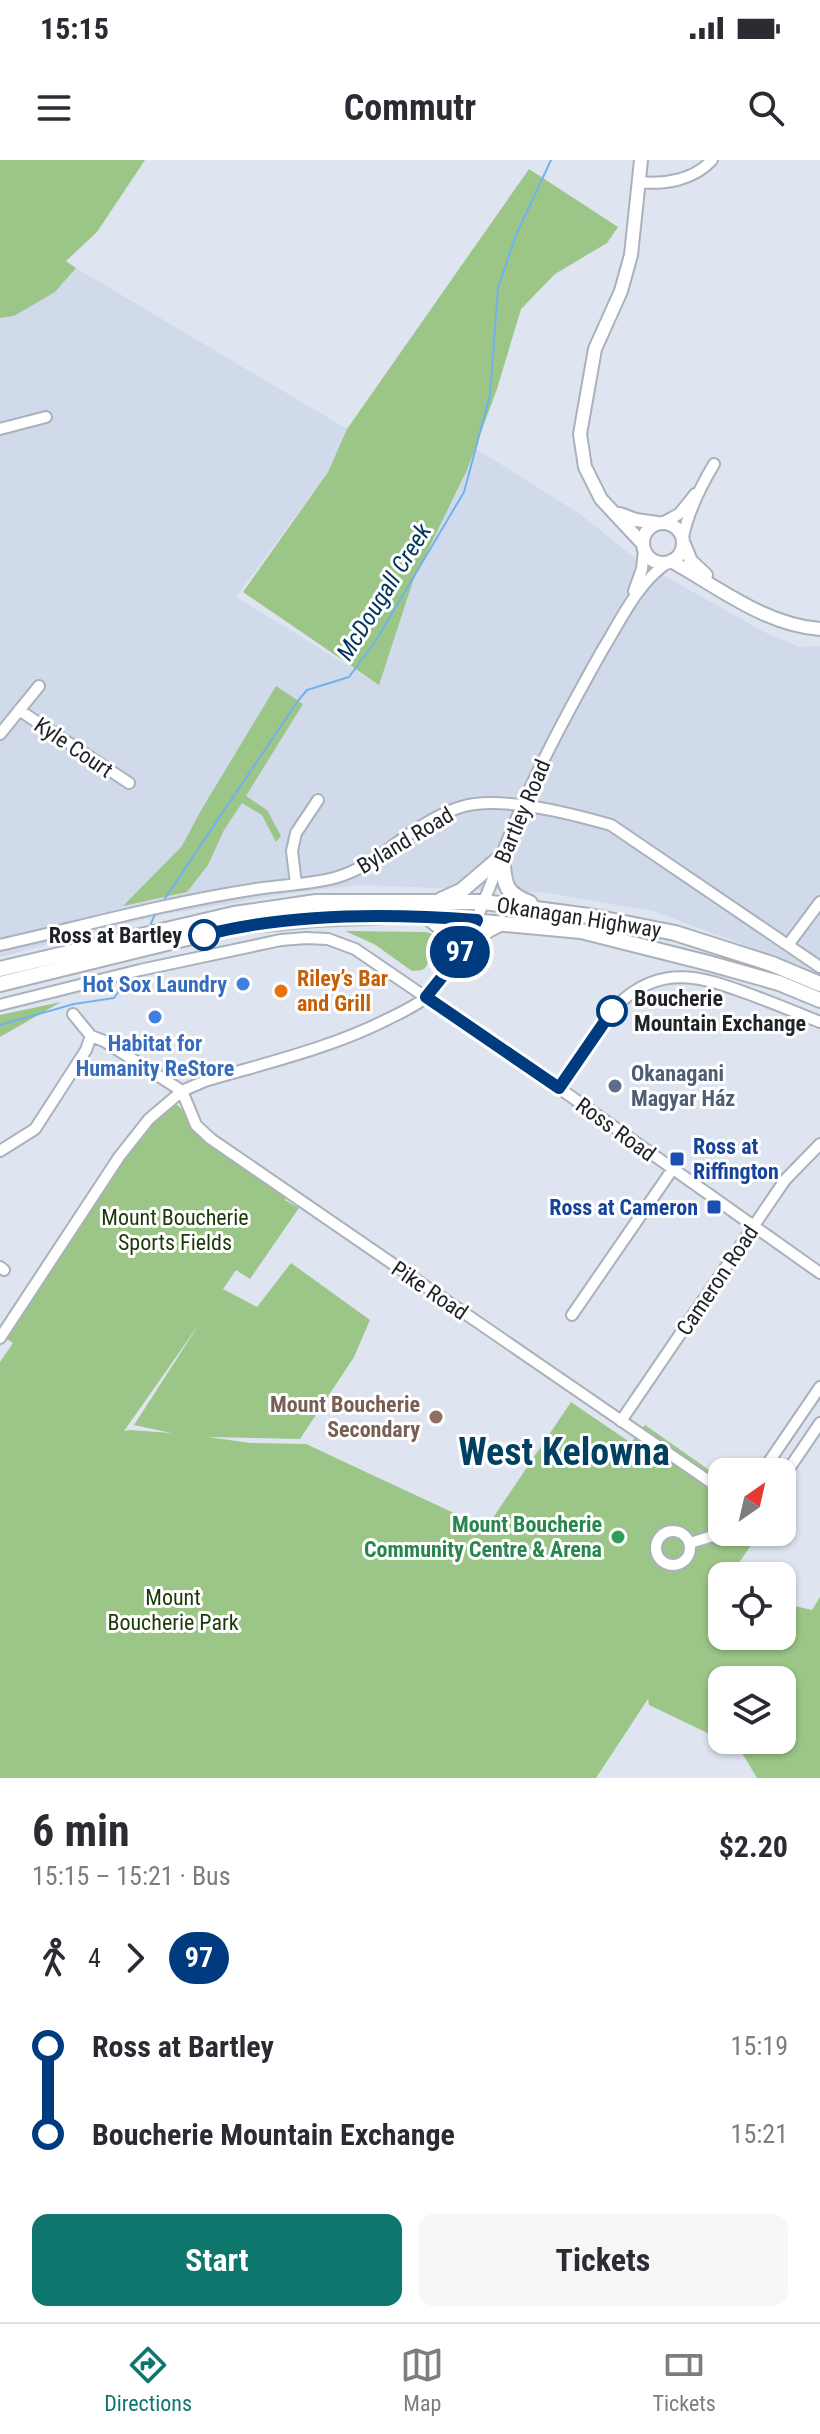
<!DOCTYPE html>
<html lang="en">
<head>
<meta charset="utf-8">
<style>
  :root { --surface:#fff; --page:#f7f7f7; --text:#2b2b33; --muted:#7c7c81; --line:#e1e1e2; --accent:#0f766e }
  body { margin:0; font-family:"Roboto Condensed",sans-serif; background:var(--page); color:var(--text); height:100vh; display:flex; flex-direction:column; font-size:30px; white-space:nowrap }
  * { box-sizing:border-box; margin:0 }
  p { font-size:26px; color:var(--muted) }
  .icon { flex:none; width:44px; height:44px; fill:none; stroke:currentColor; stroke-width:2; stroke-linecap:round; stroke-linejoin:round }
  .map { position:relative; height:1618px; overflow:hidden }
  .details { display:flex; flex-direction:column; background:var(--surface); flex:1 }
  .details>* { flex:none }
  .badge { padding:0 16px; border-radius:26px; font-size:28px; line-height:52px }
  .needle { width:52px; rotate:34deg }
  .fabs { position:absolute; left:708px; top:1298px; display:grid; gap:16px }
  .fabs a { display:grid; place-items:center; width:88px; height:88px; border-radius:16px; background:var(--surface); box-shadow:0 2px 6px #0004; font-size:40px }
  .map>.badge { position:absolute; translate:-50% -50%; box-shadow:0 0 0 4px #fff }
  .legs { display:flex; align-items:center; gap:12px; height:88px; padding:0 32px; font-size:26px }
  .legs p { margin-inline-start:auto }
  .overview { display:flex; align-items:center; justify-content:space-between; height:136px; padding:0 32px }
  h1 { font-size:44px; font-weight:700; line-height:60px }
  .button { display:flex; gap:16px; margin-top:auto; padding:16px 32px }
  .button a { flex:1; height:92px; border-radius:16px; background:var(--accent); color:#fff; font-size:32px; font-weight:700; line-height:92px; text-align:center }
  .button a+a { background:var(--page); color:var(--text) }
  ul { padding:0 32px; list-style:none }
  li { display:flex; align-items:center; gap:28px; height:88px; font-size:30px }
  li i { display:grid; place-items:center; width:12px; height:100%; margin:0 10px; background:currentColor }
  li i::after { content:''; width:20px; height:20px; margin:-10px; border:6px solid; border-radius:50%; background:var(--surface) }
  li p { margin-inline-start:auto }
  li:first-child i { background:linear-gradient(#0000 50%,currentColor 0) }
  li:last-child i { background:linear-gradient(currentColor 50%,#0000 0) }
  .status { display:flex; justify-content:space-between; align-items:center; height:56px; padding:0 40px; background:var(--surface); direction:ltr }
  .status svg { height:22px; fill:currentColor }
  header { display:flex; justify-content:space-between; align-items:center; height:104px; padding:0 32px; background:var(--surface); font-size:36px; font-weight:700 }
  .tabs { display:flex; justify-content:space-around; align-items:center; height:112px; border-top:2px solid var(--line); background:var(--surface); font-size:22px; color:var(--muted) }
  .tabs a { display:grid; justify-items:center; gap:4px }
  .tabs .active { color:var(--accent) }
  .map>svg:first-child { display:block }
</style>
</head>
<body>
<div class="status"><b>15:15</b><svg viewBox="0 0 49 12"><path d="M0 12V9h3v3zM5 12V6h3v6zM10 12V3h3v9zM15 12V0h3v12zM26 1h20v11H26zM47 4h2v5h-2z"/></svg></div>
<header><svg class="icon" aria-label="menu" viewBox="0 0 24 24"><path d="M4 6h16M4 12h16M4 18h16"/></svg>Commutr<svg class="icon" aria-label="search" viewBox="0 0 24 24"><circle cx="10" cy="10" r="6"/><path d="M15 15l6 6"/></svg></header>
<div class="map">
<svg width="820" height="1618" viewBox="0 0 820 1618">
  <rect width="100%" height="100%" fill="#dfe5f0"/>
  <path fill="#d0daeb" d="M76,108L347,269L328,312L236,437L378,524L413,421L467,310L475,288L580,354L640,402L764,472L800,487L820,486V813L653,751L541,732L360,725L291,733L162,755L0,797V158L14,156L55,132Z"/>
  <path fill="#9cc687" fill-rule="evenodd" d="M0,0H145L97,72L66,101L76,108L55,132L14,156L0,158Z
    M529,9L618,67L607,83L555,114L521,149L497,229L467,310L413,421L379,525L243,432L328,312L347,269Z
    M276,526L303,544L246,636L267,650L281,676L276,682L262,655L242,643L224,670L208,705L187,732L123,746L182,686L200,652Z
    M345,771L426,772L435,775L440,784L425,808L422,810L412,811L374,784Z
    M61,842L0,877V855Z
    M173,941L243,1007L287,1036L285,1040L299,1048L250,1119L236,1110L223,1129L257,1147L291,1103L370,1160L354,1197L300,1279L208,1277L250,1283L306,1284L486,1368L571,1242L631,1283L645,1265L722,1319V1372H760L730,1416H722V1476H782V1443L812,1450L820,1437V1618H757L739,1588L723,1580H782V1520H722V1580L649,1545L648,1539L596,1618H0V1202L13,1183L0,1175V1168L117,995ZM200,1163L134,1265L171,1273L130,1270L124,1271Z"/>
  <g fill="none" stroke-linecap="round" stroke-linejoin="round">
    <path stroke="#70b2ef" stroke-width="2" d="M162,743L297,542L307,530L349,517L375,482L464,332L490,235L498,128L516,75L551,0
      M149,768L156,752
      M0,865L74,844L114,838L131,815"/>
    <g stroke="#abb1bb" stroke-width="14">
      <path id="minor" d="M639,22C664,25 694,20 712,0
        M0,269L46,257
        M664,362L679,354L695,334
        M683,377C688,352 701,326 714,304
        M634,431L642,409L644,390
        M19,550L129,623
        M0,574L39,526
        M296,724L292,691L296,673L318,640
        M0,785C83,766 166,743 250,730C278,725 307,725 334,718C363,711 389,688 412,672C427,662 444,652 461,647C499,635 573,654 611,665L820,807
        M788,785L820,742
        M0,845L140,810L281,780L306,778L328,779L355,789L559,928L820,1113
        M73,854L91,876
        M559,928C578,902 601,859 624,839C664,805 703,817 746,833C771,842 795,852 820,862
        M182,931L196,965L211,979L722,1330
        M0,991L35,969L86,890L91,876L104,881L182,931
        M0,1107L4,1110
        M572,1155L672,1010
        M0,1178L119,997L149,959L182,931L205,921C266,903 331,888 388,859C400,853 414,847 425,838C465,803 487,733 506,684C533,616 567,553 603,489C622,458 637,424 667,403
        M621,1261L785,1020L820,984
        M762,1312L820,1227
        M782,1319L820,1263
        M656 1388a17 17 0 1 1 34 0a17 17 0 1 1-34 0Z
        M690,1383L726,1372"/>
    </g>
    <g stroke="#abb1bb" stroke-width="16">
      <path id="major" d="M641,0L631,95L621,131L595,189L580,274L585,307L601,339L643,384
        M620,354L636,360L657,363
        M643 383a20 20 0 1 1 40 0a20 20 0 1 1-40 0Z
        M684,384L691,401L706,415
        M671,401C718,427 765,465 820,469"/>
    </g>
    <g stroke="#abb1bb" stroke-width="18">
      <path id="highway" d="M502,696C505,723 502,732 530,743
        M441,740L461,731L502,696
        M427,757C449,772 450,777 454,802
        M462,789L488,770L502,763
        M0,809L234,754L316,742H484L589,756L675,773L772,804L820,824
        M0,824L232,767L316,759L408,755L581,771L708,803L779,823L820,840"/>
    </g>
    <use href="#minor" stroke="#fff" stroke-width="10"/>
    <use href="#major" stroke="#fff" stroke-width="12"/>
    <use href="#highway" stroke="#fff" stroke-width="14"/>
  </g>
  <g fill="none" stroke-linecap="round" stroke-linejoin="round">
    <g stroke="#fff" stroke-width="18">
      <path id="line-1" d="M204,775C290,753 388,753 477,760L454,802L426,837L559,928L612,851"/>
    </g>
    <use href="#line-1" stroke="#003b80" stroke-width="12"/>
  </g>
  <g fill="#fff" stroke="#003b80" stroke-width="4">
    <circle cx="204" cy="775" r="14"/>
    <circle cx="612" cy="851" r="14"/>
  </g>
  <g fill="#3f7fe0" stroke="#fff" stroke-width="3">
    <circle cx="243" cy="824" r="8"/>
    <circle cx="155" cy="857" r="8"/>
  </g>
  <circle fill="#e8710a" stroke="#fff" stroke-width="3" cx="281" cy="831" r="8"/>
  <circle fill="#5c6f8a" stroke="#fff" stroke-width="3" cx="615" cy="926" r="8"/>
  <g fill="#1a4fb4" stroke="#fff" stroke-width="3">
    <rect x="669" y="991" width="16" height="16" rx="4"/>
    <rect x="706" y="1039" width="16" height="16" rx="4"/>
  </g>
  <circle fill="#8d6e63" stroke="#fff" stroke-width="3" cx="436" cy="1257" r="8"/>
  <circle fill="#2e9e5b" stroke="#fff" stroke-width="3" cx="618" cy="1377" r="8"/>
  <g text-anchor="middle" stroke-width="6" stroke-linejoin="round" paint-order="stroke">
    <g font-size="22" fill="#1f2226" stroke="#fff">
      <text transform="translate(74 587) rotate(34)" y="8">Kyle Court</text>
      <text transform="translate(522 651) rotate(-67)" y="8">Bartley Road</text>
      <text transform="translate(405 680) rotate(-31)" y="8">Byland Road</text>
      <text transform="translate(579 757) rotate(9)" y="8">Okanagan Highway</text>
      <text transform="translate(616 969) rotate(36)" y="8">Ross Road</text>
      <text transform="translate(717 1120) rotate(-56)" y="8">Cameron Road</text>
      <text transform="translate(430 1130) rotate(34)" y="8">Pike Road</text>
    </g>
    <g font-size="22" font-weight="bold" fill="#1f2226" stroke="#fff" text-anchor="end">
      <text x="182" y="783">Ross at Bartley</text>
      <text x="634" y="846" text-anchor="start">Boucherie<tspan x="634" dy="25">Mountain Exchange</tspan></text>
    </g>
    <g font-size="22" font-weight="bold" fill="#c56008" stroke="#fff" text-anchor="start">
      <text x="297" y="826">Riley’s Bar<tspan x="297" dy="25">and Grill</tspan></text>
    </g>
    <g font-size="22" font-weight="bold" fill="#366cbe" stroke="#fff" text-anchor="end">
      <text x="227" y="832">Hot Sox Laundry</text>
      <text x="155" y="891" text-anchor="middle">Habitat for<tspan x="155" dy="25">Humanity ReStore</tspan></text>
    </g>
    <g font-size="22" font-weight="bold" fill="#4e5e75" stroke="#fff" text-anchor="start">
      <text x="631" y="921">Okanagani<tspan x="631" dy="25">Magyar Ház</tspan></text>
    </g>
    <g font-size="22" font-weight="bold" fill="#164399" stroke="#fff" text-anchor="start">
      <text x="693" y="994">Ross at<tspan x="693" dy="25">Riffington</tspan></text>
      <text x="698" y="1055" text-anchor="end">Ross at Cameron</text>
    </g>
    <g font-size="22" fill="#1b3905" stroke="#fff">
      <text x="175" y="1065">Mount Boucherie<tspan x="175" dy="25">Sports Fields</tspan></text>
      <text x="173" y="1445">Mount<tspan x="173" dy="25">Boucherie Park</tspan></text>
    </g>
    <g font-size="22" font-weight="bold" fill="#785e54" stroke="#fff" text-anchor="end">
      <text x="420" y="1252">Mount Boucherie<tspan x="420" dy="25">Secondary</tspan></text>
    </g>
    <g font-size="22" font-weight="bold" fill="#27864d" stroke="#fff" text-anchor="end">
      <text x="602" y="1372">Mount Boucherie<tspan x="602" dy="25">Community Centre &amp; Arena</tspan></text>
    </g>
    <g font-size="24" font-style="italic" fill="#00345a" stroke="#fff">
      <text transform="translate(384 432) rotate(-58)" y="8">McDougall Creek</text>
    </g>
    <g font-size="38" font-weight="bold" fill="#014060" stroke="#fff">
      <text x="564" y="1305">West Kelowna</text>
    </g>
  </g>
</svg>
<div class="fabs">
<a><svg class="needle" viewBox="-14 -14 28 28"><path d="M0-13l5 13h-10z" fill="#e53935"/><path d="M0 13l5-13h-10z" fill="#7c7c81"/></svg></a>
<a><svg class="icon" aria-label="locate" viewBox="0 0 24 24"><circle cx="12" cy="12" r="6"/><path d="M12 2v4M12 18v4M2 12h4M18 12h4"/></svg></a>
<a><svg class="icon" aria-label="layers" viewBox="0 0 24 24"><path d="M12 4l9 5-9 5-9-5zM3 14l9 5 9-5"/></svg></a>
</div>
<b class="badge" style="left:460px;top:792px;background:#003b80;color:#fff">97</b>
</div>
<section class="details">
<div class="overview"><div><h1>6 min</h1><p>15:15 – 15:21 · Bus</p></div><b>$2.20</b></div>
<div class="legs"><svg class="icon" aria-label="walk" viewBox="0 0 24 24"><circle cx="13" cy="4" r="2"/><path d="M13 8l-2 6 4 7M11 14l-3 7M7 12l3-4h3l4 4"/></svg>4<svg class="icon" aria-label="forward" viewBox="0 0 24 24"><path d="M9 5l7 7-7 7"/></svg><b class="badge" style="background:#003b80;color:#fff">97</b></div>
<ul>
<li><i style="color:#003b80"></i><b>Ross at Bartley</b><p>15:19</p></li>
<li><i style="color:#003b80"></i><b>Boucherie Mountain Exchange</b><p>15:21</p></li>
</ul>
<div class="button"><a>Start</a><a>Tickets</a></div>
</section>
<nav class="tabs">
<a class="active"><svg class="icon" aria-label="directions" viewBox="0 0 24 24"><path d="M12 3l9 9-9 9-9-9zM9 14v-3h6M13 9l2 2-2 2"/></svg>Directions</a>
<a><svg class="icon" aria-label="map" viewBox="0 0 24 24"><path d="M3 6l6-2 6 2 6-2v14l-6 2-6-2-6 2zM9 4v14M15 6v14"/></svg>Map</a>
<a><svg class="icon" aria-label="tickets" viewBox="0 0 24 24"><path d="M3 7h18v10H3zM15 7v10"/></svg>Tickets</a>
</nav>
</body>
</html>
